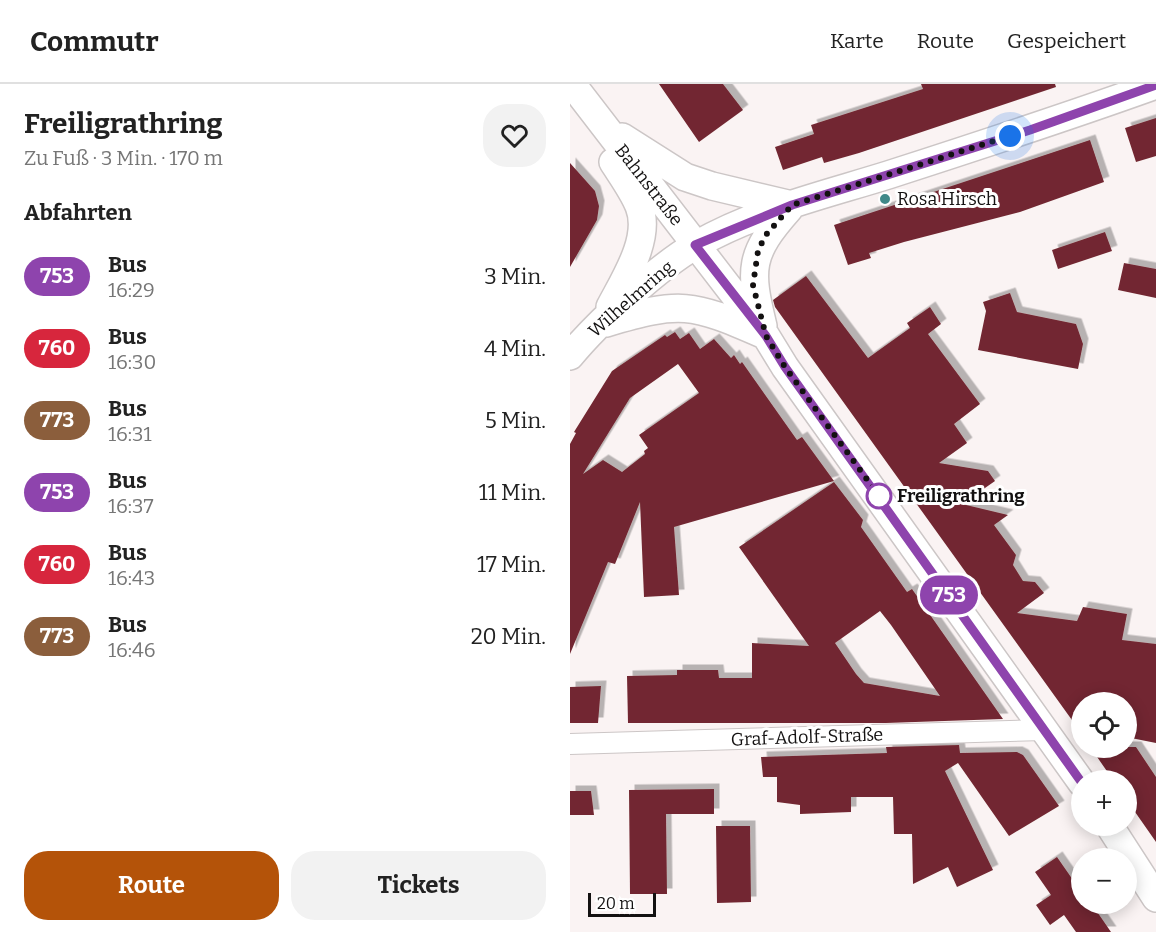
<!DOCTYPE html>
<html lang="de">
<head>
<meta charset="utf-8">
<style>
  :root { --surface:#fff; --page:#f2f2f2; --text:#222; --muted:#767676; --line:#e0e0e0; --accent:#b45309 }
  body { margin:0; font-family:Bitter,serif; background:var(--page); color:var(--text); height:100vh; display:flex; flex-direction:column; font-size:22px; white-space:nowrap }
  * { box-sizing:border-box; margin:0 }
  p { font-size:20px; color:var(--muted) }
  .icon { flex:none; width:33px; height:33px; fill:none; stroke:currentColor; stroke-width:2; stroke-linecap:round; stroke-linejoin:round }
  .map { position:relative; flex:1; overflow:hidden }
  .sheet { display:flex; flex-direction:column; background:var(--surface); width:570px }
  .sheet>* { flex:none }
  .badge { padding:0 12px; border-radius:20px; font-size:21px; line-height:39px }
  .tools { position:absolute; left:501px; top:608px; display:grid; gap:12px }
  .tools a { display:grid; place-items:center; width:66px; height:66px; border-radius:50%; background:var(--surface); box-shadow:0 3px 15px #0003; font-size:30px }
  .scale { position:absolute; left:18px; bottom:15px; width:68px; box-sizing:border-box; padding-left:6px; border:3px solid #131111; border-top:0; font-size:16px; line-height:21px; white-space:nowrap; color:#131111; -webkit-text-stroke:4px #fff; paint-order:stroke }
  .you { position:absolute; width:30px; height:30px; margin:-15px; border:4px solid #fff; border-radius:50%; background:#1a73e8; box-shadow:0 0 0 9px #1a73e833 }
  .map>.badge { position:absolute; translate:-50% -50%; box-shadow:0 0 0 3px #fff }
  h2 { padding:0 24px; font-size:22px; line-height:54px }
  .round { display:grid; place-items:center; flex:none; width:63px; height:63px; border-radius:24px; background:var(--page) }
  .headline { display:flex; align-items:center; justify-content:space-between; height:102px; padding:0 24px }
  h1 { font-size:28px; font-weight:700; line-height:45px }
  .action { display:flex; gap:12px; margin-top:auto; padding:12px 24px }
  .action a { flex:1; height:69px; border-radius:24px; background:var(--accent); color:#fff; font-size:24px; font-weight:700; line-height:69px; text-align:center }
  .action a+a { background:var(--page); color:var(--text) }
  ul { padding:0; list-style:none }
  li { display:flex; align-items:center; gap:18px; height:72px; padding:0 24px }
  li div { flex:1 }
  li b { display:block; font-size:22px }
  li em { font-style:normal }
  li .badge { min-width:66px; font-weight:700; text-align:center }
  header { display:flex; align-items:center; gap:36px; box-sizing:border-box; height:84px; padding:0 30px; background:var(--surface); border-bottom:2px solid var(--line) }
  header strong { font-size:28px }
  nav { display:flex; gap:33px; margin-inline-start:auto; font-size:21px }
  main { display:flex; flex:1; min-height:0 }
  .map>svg:first-child { display:block }
</style>
</head>
<body>
<header>
<strong>Commutr</strong>
<nav><a>Karte</a><a>Route</a><a>Gespeichert</a></nav>
</header>
<main>
<section class="sheet">
<div class="headline"><div><h1>Freiligrathring</h1><p>Zu Fuß · 3 Min. · 170 m</p></div><a class="round"><svg class="icon" aria-label="heart" viewBox="0 0 24 24"><path d="M12 20l-8-8c-3-5 5-10 8-4 3-6 11-1 8 4z"/></svg></a></div>
<h2>Abfahrten</h2>
<ul>
<li><span class="badge" style="background:#8e44ad;color:#fff">753</span><div><b>Bus</b><p>16:29</p></div><em>3 Min.</em></li>
<li><span class="badge" style="background:#d7263d;color:#fff">760</span><div><b>Bus</b><p>16:30</p></div><em>4 Min.</em></li>
<li><span class="badge" style="background:#8b5e3c;color:#fff">773</span><div><b>Bus</b><p>16:31</p></div><em>5 Min.</em></li>
<li><span class="badge" style="background:#8e44ad;color:#fff">753</span><div><b>Bus</b><p>16:37</p></div><em>11 Min.</em></li>
<li><span class="badge" style="background:#d7263d;color:#fff">760</span><div><b>Bus</b><p>16:43</p></div><em>17 Min.</em></li>
<li><span class="badge" style="background:#8b5e3c;color:#fff">773</span><div><b>Bus</b><p>16:46</p></div><em>20 Min.</em></li>
</ul>
<div class="action"><a>Route</a><a>Tickets</a></div>
</section>
<div class="map">
<svg width="586" height="848" viewBox="0 0 586 848">
  <defs>
    <filter id="shadow"><feDropShadow dx="5.5" dy="-5.5" stdDeviation="0" flood-color="#0004"/></filter>
  </defs>
  <rect width="100%" height="100%" fill="#faf3f3"/>
  <path fill="#722831" fill-rule="evenodd" filter="url(#shadow)" d="M89,0H153L173,26L129,58Z
    M351,0H485L486,3L289,69L254,79L252,73L213,86L205,63L244,50L241,41L353,5Z
    M586,34V72L566,78L555,44Z
    M520,56L534,98L450,128L334,158L299,169L301,174L278,181L264,141Z
    M0,79L25,107L29,122L27,136L0,183Z
    M535,148L542,167L488,185L482,166Z
    M554,179L586,185V214L548,206Z
    M236,192L298,274L340,244L337,239L360,223L371,240L358,250L410,320L384,340L397,359L369,379L418,387L425,397L392,420L438,431L424,441L446,471L443,481L453,497L465,498L474,509L447,529L507,537L513,523L557,530L552,556L586,560V659L556,653V618H512V650L205,223L203,216Z
    M440,209L447,228L506,240L513,260L508,285L408,266L416,227L413,218Z
    M105,248L110,255L119,249L130,265L144,255L161,274L164,271L170,280L172,278L227,356L232,353L264,397L104,443L109,511L74,513L70,418L45,480L38,478L0,570V360L6,349L4,348L42,287L95,251L97,253ZM108,280L129,309L69,351L78,364L74,367L75,370L52,388L33,376L13,390L60,314Z
    M264,398L293,436L291,443L337,508L342,505L433,635L316,639H58L57,592L107,591V586H148L149,594H182V559L239,562L169,463ZM310,527L321,541L370,612L294,599L286,590L265,559Z
    M31,602L28,639H0V603Z
    M389,661L390,669L447,668L453,671L489,722L439,752L388,679L375,687L423,786L387,803L378,783L343,800L342,750H324L323,713H281V728L230,730V721L207,718V693H193L191,673L317,669L316,663Z
    M550,663H566L586,693V758L556,715V696H543L523,667H550Z
    M144,705V730H96L97,810H60L59,706Z
    M0,707H21L24,731H0Z
    M146,742H180L181,818L147,819Z
    M487,773L512,809V819H521L541,848H506L494,831L480,841L466,821L481,811L465,788Z"/>
  <g fill="none" stroke-linecap="round" stroke-linejoin="round">
    <g stroke="#ccc6c6" stroke-width="22">
      <path id="street" d="M0,660L474,646"/>
    </g>
    <g stroke="#ccc6c6" stroke-width="30">
      <path id="secondary" d="M2,0L196,252L215,283L512,699
        M52,53L115,93L142,102L222,121
        M40,223C54,196 82,154 69,122C63,107 52,92 43,78
        M36,239C111,217 121,219 192,250
        M193,242C179,185 179,170 219,125
        M0,272C28,238 88,183 126,161C185,127 254,111 318,91C408,62 497,33 586,1
        M539,741L586,814"/>
    </g>
    <use href="#street" stroke="#fff" stroke-width="20"/>
    <use href="#secondary" stroke="#fff" stroke-width="27"/>
  </g>
  <g fill="none" stroke-linecap="round" stroke-linejoin="round">
    <g stroke="#fff" stroke-width="14">
      <path id="line" d="M512,699L215,283L196,252L125,161L222,121L460,46L586,1"/>
    </g>
    <use href="#line" stroke="#8e44ad" stroke-width="9"/>
    <path stroke="#131111" stroke-width="6" stroke-dasharray="0 10.8" d="M309,412L215,283L196,252L183,201L188,167L195,152L222,121L440,52"/>
  </g>
  <circle fill="#408989" stroke="#fff" stroke-width="2" cx="315" cy="115" r="6"/>
  <circle fill="#fff" stroke="#8e44ad" stroke-width="3" cx="309" cy="412" r="12"/>
  <g text-anchor="middle" stroke-width="6" stroke-linejoin="round" paint-order="stroke">
    <g font-size="18" fill="#131111" stroke="#fff">
      <text transform="translate(79 101) rotate(52)" y="6">Bahnstraße</text>
      <text transform="translate(61 215) rotate(-41)" y="6">Wilhelmring</text>
      <text transform="translate(237 653) rotate(-2)" y="6">Graf-Adolf-Straße</text>
    </g>
    <g font-size="18" fill="#131111" stroke="#fff" text-anchor="start">
      <text x="327" y="121">Rosa Hirsch</text>
    </g>
    <g font-size="18" font-weight="bold" fill="#131111" stroke="#fff" text-anchor="start">
      <text x="327" y="418">Freiligrathring</text>
    </g>
  </g>
</svg>
<div class="tools">
<a><svg class="icon" aria-label="locate" viewBox="0 0 24 24"><circle cx="12" cy="12" r="6"/><path d="M12 2v4M12 18v4M2 12h4M18 12h4"/></svg></a>
<a>+</a>
<a>−</a>
</div>
<div class="scale">20 m</div>
<div class="you" style="left:440px;top:52px"></div>
<b class="badge" style="left:379px;top:511px;background:#8e44ad;color:#fff">753</b>
</div>
</main>
</body>
</html>
